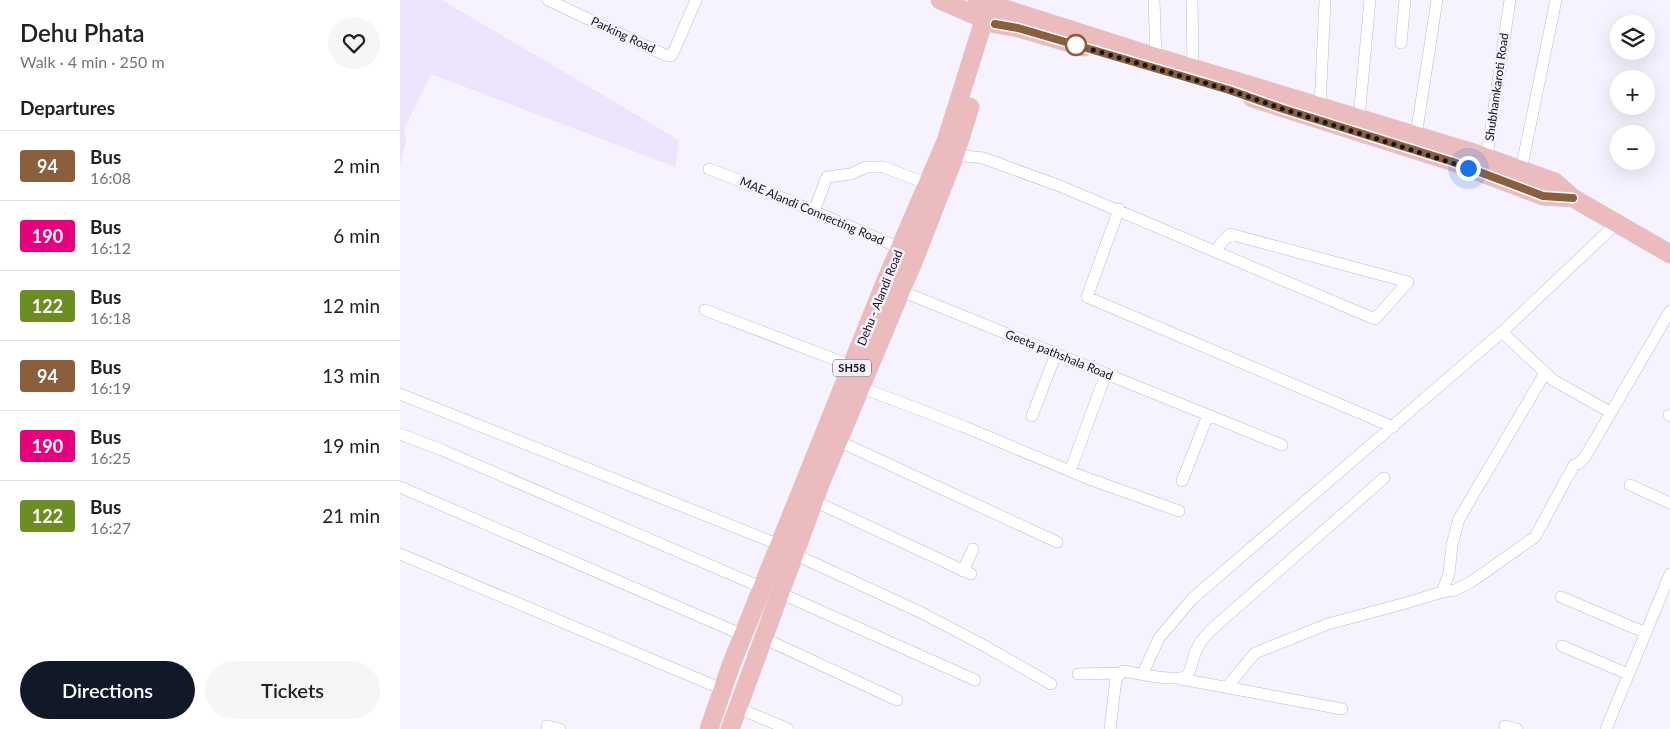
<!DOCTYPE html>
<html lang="en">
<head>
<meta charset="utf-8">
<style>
  :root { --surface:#fff; --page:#f6f6f6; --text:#202124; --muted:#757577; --line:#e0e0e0; --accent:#111827 }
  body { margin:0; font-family:Lato,sans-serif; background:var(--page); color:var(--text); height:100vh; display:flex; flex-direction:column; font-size:19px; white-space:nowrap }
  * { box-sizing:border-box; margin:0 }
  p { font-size:16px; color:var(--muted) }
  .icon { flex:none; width:28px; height:28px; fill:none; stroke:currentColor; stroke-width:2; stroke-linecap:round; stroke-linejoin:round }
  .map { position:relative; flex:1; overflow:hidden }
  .side { display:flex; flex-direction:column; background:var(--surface); width:400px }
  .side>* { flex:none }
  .badge { padding:0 10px; border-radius:4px; font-size:18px; line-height:32px }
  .tools { position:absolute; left:1210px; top:15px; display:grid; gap:10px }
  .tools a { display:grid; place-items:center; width:45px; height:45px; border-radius:50%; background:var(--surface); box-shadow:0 5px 20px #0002; font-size:25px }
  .you { position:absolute; width:25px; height:25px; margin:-12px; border:4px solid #fff; border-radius:50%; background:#1a73e8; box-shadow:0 0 0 8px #1a73e833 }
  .map>.badge { position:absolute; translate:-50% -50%; box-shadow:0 0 0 2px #fff }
  h2 { padding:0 20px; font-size:19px; line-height:45px }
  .round { display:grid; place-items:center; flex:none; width:52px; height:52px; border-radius:26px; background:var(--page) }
  .overview { display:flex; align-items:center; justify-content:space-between; height:85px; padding:0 20px }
  h1 { font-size:24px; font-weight:600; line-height:38px }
  .primary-button { display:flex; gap:10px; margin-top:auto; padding:10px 20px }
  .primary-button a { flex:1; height:58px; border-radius:30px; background:var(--accent); color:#fff; font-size:20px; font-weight:600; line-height:58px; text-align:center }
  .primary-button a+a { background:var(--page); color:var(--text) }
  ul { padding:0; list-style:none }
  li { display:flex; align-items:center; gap:15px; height:70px; padding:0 20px; border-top:1px solid var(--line) }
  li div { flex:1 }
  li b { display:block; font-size:19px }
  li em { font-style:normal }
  li .badge { min-width:55px; font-weight:700; text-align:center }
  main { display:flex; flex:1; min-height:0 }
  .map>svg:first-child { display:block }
</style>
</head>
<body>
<main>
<section class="side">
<div class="overview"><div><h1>Dehu Phata</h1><p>Walk · 4 min · 250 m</p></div><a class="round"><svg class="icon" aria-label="heart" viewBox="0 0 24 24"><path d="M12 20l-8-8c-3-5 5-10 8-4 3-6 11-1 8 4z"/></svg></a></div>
<h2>Departures</h2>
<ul>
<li><span class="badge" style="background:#8b5e3c;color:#fff">94</span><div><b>Bus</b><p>16:08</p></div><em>2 min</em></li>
<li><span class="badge" style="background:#e6007e;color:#fff">190</span><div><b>Bus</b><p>16:12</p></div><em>6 min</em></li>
<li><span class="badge" style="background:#6b8e23;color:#fff">122</span><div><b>Bus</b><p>16:18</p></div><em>12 min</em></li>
<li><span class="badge" style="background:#8b5e3c;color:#fff">94</span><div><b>Bus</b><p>16:19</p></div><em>13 min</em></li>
<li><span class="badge" style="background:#e6007e;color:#fff">190</span><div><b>Bus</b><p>16:25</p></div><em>19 min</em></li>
<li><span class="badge" style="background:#6b8e23;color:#fff">122</span><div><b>Bus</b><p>16:27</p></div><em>21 min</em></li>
</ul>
<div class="primary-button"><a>Directions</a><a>Tickets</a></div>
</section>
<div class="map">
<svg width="1270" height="729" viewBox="0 0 1270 729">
  <rect width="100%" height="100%" fill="#f6f2ff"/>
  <path fill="#ece4fc" d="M0,0H42L279,140L275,167L31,74L5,127L4,136L7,138L0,165Z"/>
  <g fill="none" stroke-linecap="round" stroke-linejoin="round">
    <g stroke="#c0b8cd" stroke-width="12">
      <path id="street" d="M148,0L265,55L271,56L274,51L296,0
        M1001,43L1005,0
        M753,67L756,57L754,0
        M791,78L793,69L792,0
        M918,112L920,107L925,0
        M957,124L959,118L970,0
        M1014,141L1016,136L1037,0
        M555,155L583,158L660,186L975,319L1008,282L830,234L822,242L816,251
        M1086,162L1110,0
        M309,169L359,188L505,250
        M1120,175L1156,0
        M719,209L687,297L993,427
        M414,211L427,177L451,174L466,167H483L528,184
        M496,289L808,415L782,481
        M305,310L452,366
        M1102,332L1153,380L1210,412
        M460,387L565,427L689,479L779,511
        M0,394L380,545
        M808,415L882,445
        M1269,415L1270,416
        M632,416L656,354
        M0,434L42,450L363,588
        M434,439L657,542
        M670,471L706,374
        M1230,485L1270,503
        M0,487L343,635
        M414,501L571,574
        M0,554L322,689
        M394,554L520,612L583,645L651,684
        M563,571L573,549
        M1042,592L1049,574L1052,545L1059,519L1145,373
        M380,593L575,680
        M1161,597L1246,633
        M363,638L497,700
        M1162,646L1228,674
        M743,673L759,638L793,598L1102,332L1217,223
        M678,674L720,673
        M781,679L942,709
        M827,687L855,653L928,624L1006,603L1042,592L1055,590L1071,582L1135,537L1174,465L1178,464L1185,457L1270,311
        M338,708L388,729
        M147,726L160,729
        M1105,726L1117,729
        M710,729L716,679L723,671C736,673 781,684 788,674C792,667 793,658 796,651C799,643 806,635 812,629L984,478
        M1206,729L1270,574"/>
    </g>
    <g stroke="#d5d5d6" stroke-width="19">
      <path id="primary" d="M540,0L595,24L618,28L684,47
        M577,0L756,57L1071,152L1155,182L1173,198L1270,254
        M852,98L1053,162L1143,196L1173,198
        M309,729L331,665L484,285L546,141L589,4
        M330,729L421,482L516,255L555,155L570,107"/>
    </g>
    <use href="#street" stroke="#fff" stroke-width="11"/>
    <use href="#primary" stroke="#ebbbbd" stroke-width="18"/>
  </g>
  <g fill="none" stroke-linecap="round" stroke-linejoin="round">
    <g stroke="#fff" stroke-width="11">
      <path id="line" d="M595,24L618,28L829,90L883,109L1053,162L1143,196L1173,198"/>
    </g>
    <use href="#line" stroke="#8b5e3c" stroke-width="8"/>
    <path stroke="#16141b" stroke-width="5" stroke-dasharray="0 9" d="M676,45L829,90L883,109L1068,168"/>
  </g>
  <circle fill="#fff" stroke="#8b5e3c" stroke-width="2.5" cx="676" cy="45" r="10"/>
  <g text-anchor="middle" stroke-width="5" stroke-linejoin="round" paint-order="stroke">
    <rect fill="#f6f2ff" stroke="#59575f" stroke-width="1" x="433" y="359.5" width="38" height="17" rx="4"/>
    <g font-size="11" font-weight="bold" fill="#16141b">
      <text x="452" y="372">SH58</text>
    </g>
    <g font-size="12" fill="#16141b" stroke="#f6f2ff">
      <text transform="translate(223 35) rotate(25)" y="4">Parking Road</text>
      <text transform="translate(1097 87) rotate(-82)" y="4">Shubhamkaroti Road</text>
      <text transform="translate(412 211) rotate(23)" y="4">MAE Alandi Connecting Road</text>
      <text transform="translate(480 298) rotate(-68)" y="4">Dehu - Alandi Road</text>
      <text transform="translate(659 355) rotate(22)" y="4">Geeta pathshala Road</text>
    </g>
  </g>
</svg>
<div class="tools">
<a><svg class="icon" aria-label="layers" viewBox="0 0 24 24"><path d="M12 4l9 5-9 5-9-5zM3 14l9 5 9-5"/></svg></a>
<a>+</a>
<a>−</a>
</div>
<div class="you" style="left:1068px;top:168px"></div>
</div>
</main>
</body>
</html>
